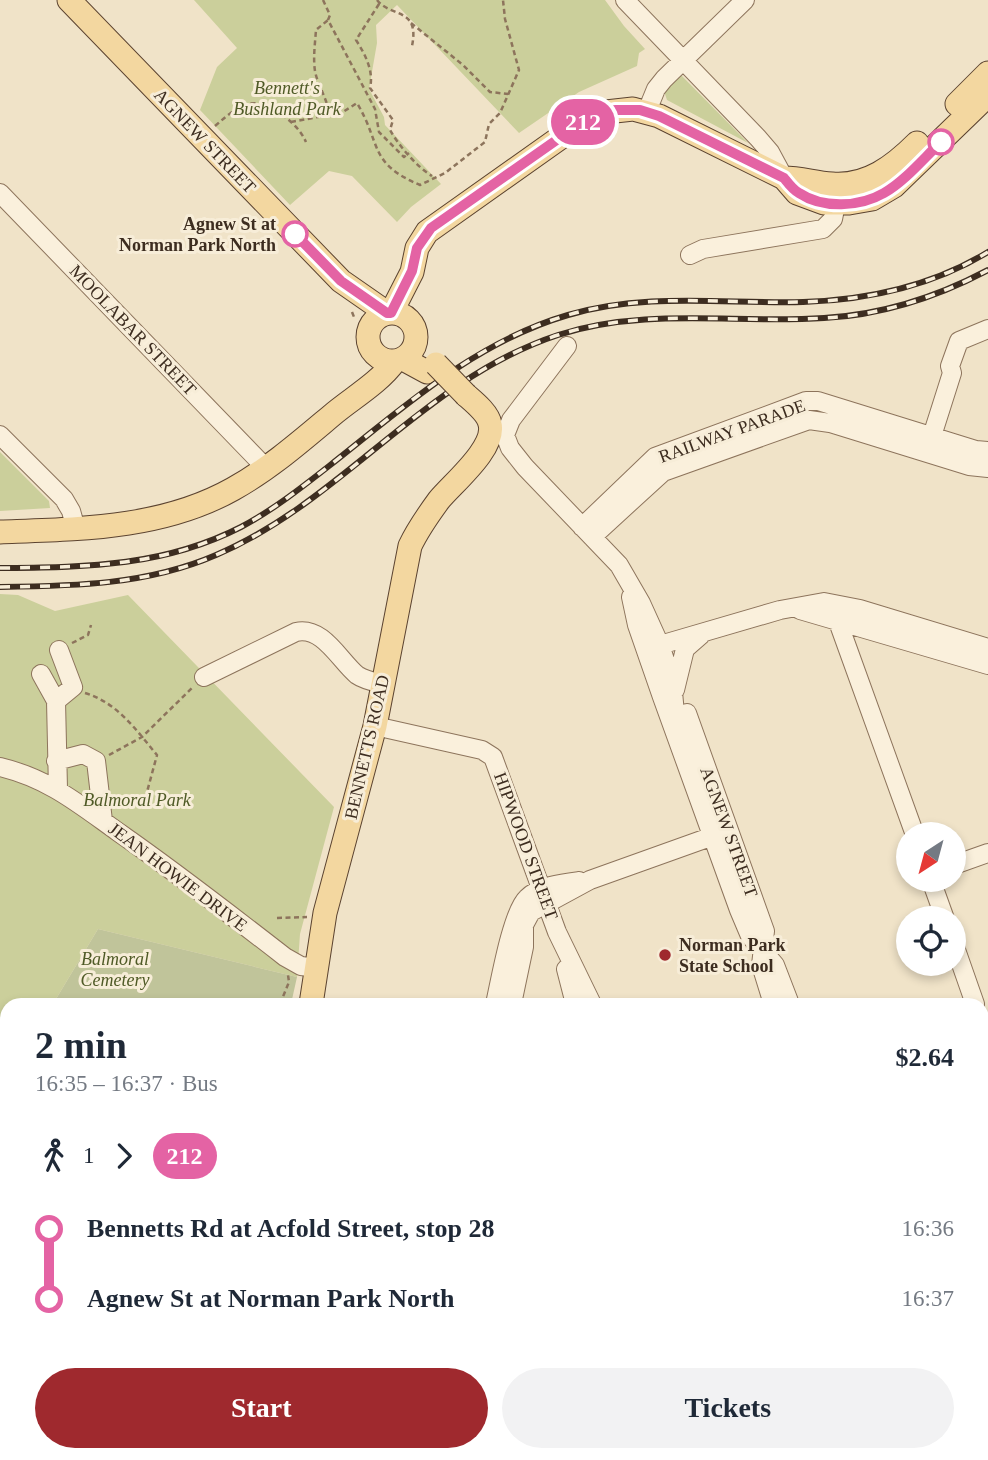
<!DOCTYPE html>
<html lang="en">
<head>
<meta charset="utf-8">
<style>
  :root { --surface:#fff; --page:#f2f2f3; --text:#1f2937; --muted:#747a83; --accent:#9f292e }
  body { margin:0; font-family:"Times New Roman",serif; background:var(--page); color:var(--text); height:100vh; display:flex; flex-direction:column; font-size:26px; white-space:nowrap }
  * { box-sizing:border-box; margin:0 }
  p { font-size:23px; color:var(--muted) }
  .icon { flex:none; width:38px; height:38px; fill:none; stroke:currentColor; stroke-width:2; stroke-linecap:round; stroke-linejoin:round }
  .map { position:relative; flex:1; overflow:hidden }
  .drawer { position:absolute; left:0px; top:998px; width:989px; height:464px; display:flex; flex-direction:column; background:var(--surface); border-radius:21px 21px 0 0; box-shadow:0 4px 10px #0003 }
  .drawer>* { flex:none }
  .badge { padding:0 14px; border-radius:23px; font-size:24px; line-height:46px }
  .needle { width:46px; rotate:216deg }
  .controls { position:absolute; left:896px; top:822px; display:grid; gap:14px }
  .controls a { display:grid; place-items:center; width:70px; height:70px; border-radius:50%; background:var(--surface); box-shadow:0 4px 10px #0003; font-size:35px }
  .map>.badge { position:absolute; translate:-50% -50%; box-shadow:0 0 0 4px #fff }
  .legs { display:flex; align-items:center; gap:10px; height:77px; padding:0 35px; font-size:23px }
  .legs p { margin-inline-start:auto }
  .head { display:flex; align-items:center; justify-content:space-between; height:119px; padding:0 35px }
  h1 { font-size:38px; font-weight:700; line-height:52px }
  .cta { display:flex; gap:14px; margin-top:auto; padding:14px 35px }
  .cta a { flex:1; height:80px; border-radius:42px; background:var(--accent); color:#fff; font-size:28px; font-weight:700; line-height:80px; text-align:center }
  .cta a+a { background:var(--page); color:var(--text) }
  ul { padding:0 35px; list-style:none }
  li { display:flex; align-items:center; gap:24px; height:70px; font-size:26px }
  li i { display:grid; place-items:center; width:10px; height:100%; margin:0 9px; background:currentColor }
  li i::after { content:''; width:18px; height:18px; margin:-9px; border:5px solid; border-radius:50%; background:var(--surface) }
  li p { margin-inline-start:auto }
  li:first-child i { background:linear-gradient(#0000 50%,currentColor 0) }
  li:last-child i { background:linear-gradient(currentColor 50%,#0000 0) }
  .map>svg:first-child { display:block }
</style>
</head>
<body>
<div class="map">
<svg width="988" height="1460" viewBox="0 0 988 1460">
  <rect width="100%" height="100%" fill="#f0e3c8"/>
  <path fill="#cbcf9b" d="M194,0H605L624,26L645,49L639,53L637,66L579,92L519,133L397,5L376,25L377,43L369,89L384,117L385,125L441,184L411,207L397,222L352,176L329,171L290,205L200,110L217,67L237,48Z
    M681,75L748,143L667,100L664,91Z
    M0,452L49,501L50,508L0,511Z
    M0,594L18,595L55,611L128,595L334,807L300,934L297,977L98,929L53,1004H7V1081L0,1092Z"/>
  <path fill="#c0c49a" d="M98,929L297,977L291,1004H53Z
    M7,1081V1454H146L142,1460H0V1092Z"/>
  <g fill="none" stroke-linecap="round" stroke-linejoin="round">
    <g stroke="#8d745c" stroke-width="20">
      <path id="minor" d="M625,0L758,138L770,152L784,178
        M647,111L656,89L664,79L745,0
        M0,193L265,467
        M690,255L703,249L823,229L833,219L836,204
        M567,346L511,420L505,435L510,448L525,467L619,565L641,603L660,645L672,681L677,735
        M0,435L64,499L71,511L76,529
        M932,436L952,373L950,366L959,341L988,329
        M582,527L655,457L806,401H818L976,450L988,451
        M592,537L663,472L809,420L830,423L969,466L988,468
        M631,597L637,625L662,697L739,910L750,936L775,965L790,1004
        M800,610L988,665
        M837,619L915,835
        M660,645L780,610L824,602L860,609L988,648
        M41,674L56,701L58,789
        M204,677L296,632C323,626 339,660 357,675C364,680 374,682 383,684
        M675,690L685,649L701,635
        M56,701L73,687L59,650
        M687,713L765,931L761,965L773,1004
        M375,726L482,750L493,757L557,932L592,1004
        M56,761L83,754L96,761L103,821
        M0,767C50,779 80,805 121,834C177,873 231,915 285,957L301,966L317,968
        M954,865L988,853
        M931,880L945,919
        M954,944L975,1004
        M566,969L575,1004
        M495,1004C500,982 512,912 527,898C538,886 563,883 579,881
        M512,1004L524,947V925L531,912L590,880L713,836
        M982,1022L988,1040
        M0,1128L7,1116
        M982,1245L988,1243
        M754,1454L755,1460
        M937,1454L939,1460
        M952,1454L955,1460
        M122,1460L126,1454
        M737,1460V1454"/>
    </g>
    <g stroke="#5b4330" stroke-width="25">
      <path id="major" d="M69,0L341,281L387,313
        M957,104L988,73
        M784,178C801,178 815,183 832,184C867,187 894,166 917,143
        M368 337a24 24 0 1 1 48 0a24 24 0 1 1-48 0Z
        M391,313L412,272L417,248L427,232L578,125L606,112L633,109L659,116L784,178L797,193L824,203H849L872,199L894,186L988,95
        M403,359L427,372
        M0,532C79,529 162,529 233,489C269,469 300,442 331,416C352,398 378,384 395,361
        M311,1004L325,913L375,726L410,546C418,529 428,515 439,500C453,483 496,448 490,424C488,413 474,402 466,395
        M700,1454L715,1460
        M176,1460L181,1454"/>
    </g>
    <path stroke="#8d745c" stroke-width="2.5" stroke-dasharray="5 3.5" stroke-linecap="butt" d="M323,0L330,15L328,20L375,109L379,132L404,157L409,153
      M377,0C391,18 420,7 412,46
      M379,4L356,40C365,54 374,71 370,88L393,120L390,130C399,146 417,167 432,176
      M411,23L463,65L490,92L508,94
      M329,115L335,111L343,112L357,103C382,145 368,163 420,185L445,173L485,142L489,124L500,113L519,70L505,19L503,0
      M291,122L329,115C328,99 318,87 315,71C313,59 315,43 316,30L328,20
      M215,126C240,104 255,93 284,116C294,124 301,131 306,142
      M352,312L354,317
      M72,643L88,635L91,625
      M85,693C118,703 136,730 157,755L144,803
      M109,755L142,737L193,687
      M277,918L307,917
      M280,1004L289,982L288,975"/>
    <use href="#minor" stroke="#faf0dc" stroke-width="18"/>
    <use href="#major" stroke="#f3d7a0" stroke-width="23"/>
    <g stroke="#3d2d20" stroke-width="6">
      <path id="rail" d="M0,568C86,567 163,567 241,527C273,510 301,488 329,466C404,407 475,342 568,315C646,292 724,304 803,302C868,300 932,286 988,252
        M0,587C74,586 147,585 216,555C343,501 424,379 558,335C645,307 734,324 824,318C882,315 937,297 988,270"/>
    </g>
    <use href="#rail" stroke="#f7edd8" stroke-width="3.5" stroke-dasharray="10" stroke-linecap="butt"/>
    <g stroke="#5b4330" stroke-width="25" stroke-linecap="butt">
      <path id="major-bridge" d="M436,364L466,395"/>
    </g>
    <use href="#major-bridge" stroke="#f3d7a0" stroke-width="23"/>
  </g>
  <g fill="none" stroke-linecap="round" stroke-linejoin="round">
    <g stroke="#fff" stroke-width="16">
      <path id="line-1" d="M295,234L341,281L387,313H391L412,271L417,248L431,228L578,125L598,114L615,110H640L659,116L784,178C788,183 793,190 799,193C823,209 860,207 884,193C905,181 923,159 941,142"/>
    </g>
    <use href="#line-1" stroke="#e463a4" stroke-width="10"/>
  </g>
  <g fill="#fff" stroke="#e463a4" stroke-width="3.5">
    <circle cx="941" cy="142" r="12"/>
    <circle cx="295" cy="234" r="12"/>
  </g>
  <circle fill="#9f292e" stroke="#f7edd8" stroke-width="2.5" cx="665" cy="955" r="7"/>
  <g text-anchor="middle" stroke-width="6" stroke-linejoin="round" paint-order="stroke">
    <g font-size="18" font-style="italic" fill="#4f5a26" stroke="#f7edd8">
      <text x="287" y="94">Bennett's<tspan x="287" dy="21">Bushland Park</tspan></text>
      <text x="137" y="806">Balmoral Park</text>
      <text x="115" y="965">Balmoral<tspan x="115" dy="21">Cemetery</tspan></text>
    </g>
    <g font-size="18" fill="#3d2d20" stroke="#f7edd8">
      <text transform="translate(205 141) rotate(46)" y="6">AGNEW STREET</text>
      <text transform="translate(133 330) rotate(46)" y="6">MOOLABAR STREET</text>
      <text transform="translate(732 431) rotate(-20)" y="6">RAILWAY PARADE</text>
      <text transform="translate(367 747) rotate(-77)" y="6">BENNETTS ROAD</text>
      <text transform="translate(729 832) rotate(70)" y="6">AGNEW STREET</text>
      <text transform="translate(526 846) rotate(70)" y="6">HIPWOOD STREET</text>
      <text transform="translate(178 877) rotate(37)" y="6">JEAN HOWIE DRIVE</text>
    </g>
    <g font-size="18" font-weight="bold" fill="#3d2d20" stroke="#f7edd8" text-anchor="end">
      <text x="276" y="230">Agnew St at<tspan x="276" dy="21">Norman Park North</tspan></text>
    </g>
    <g font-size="18" font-weight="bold" fill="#3d2d20" stroke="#f7edd8" text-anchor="start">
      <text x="679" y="951">Norman Park<tspan x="679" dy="21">State School</tspan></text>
    </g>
  </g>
</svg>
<div class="controls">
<a><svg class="needle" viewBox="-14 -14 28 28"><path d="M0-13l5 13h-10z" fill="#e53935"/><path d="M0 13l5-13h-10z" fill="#747a83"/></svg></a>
<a><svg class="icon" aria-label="locate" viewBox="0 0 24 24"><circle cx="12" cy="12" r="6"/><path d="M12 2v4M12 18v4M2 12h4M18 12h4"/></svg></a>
</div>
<b class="badge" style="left:583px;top:122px;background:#e463a4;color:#fff">212</b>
<section class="drawer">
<div class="head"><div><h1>2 min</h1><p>16:35 – 16:37 · Bus</p></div><b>$2.64</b></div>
<div class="legs"><svg class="icon" aria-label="walk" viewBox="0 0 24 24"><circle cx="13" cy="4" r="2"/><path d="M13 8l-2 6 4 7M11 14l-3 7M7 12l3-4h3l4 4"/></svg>1<svg class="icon" aria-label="forward" viewBox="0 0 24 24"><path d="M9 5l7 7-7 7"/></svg><b class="badge" style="background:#e463a4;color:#fff">212</b></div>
<ul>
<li><i style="color:#e463a4"></i><b>Bennetts Rd at Acfold Street, stop 28</b><p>16:36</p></li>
<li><i style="color:#e463a4"></i><b>Agnew St at Norman Park North</b><p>16:37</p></li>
</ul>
<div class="cta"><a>Start</a><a>Tickets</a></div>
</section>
</div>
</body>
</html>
